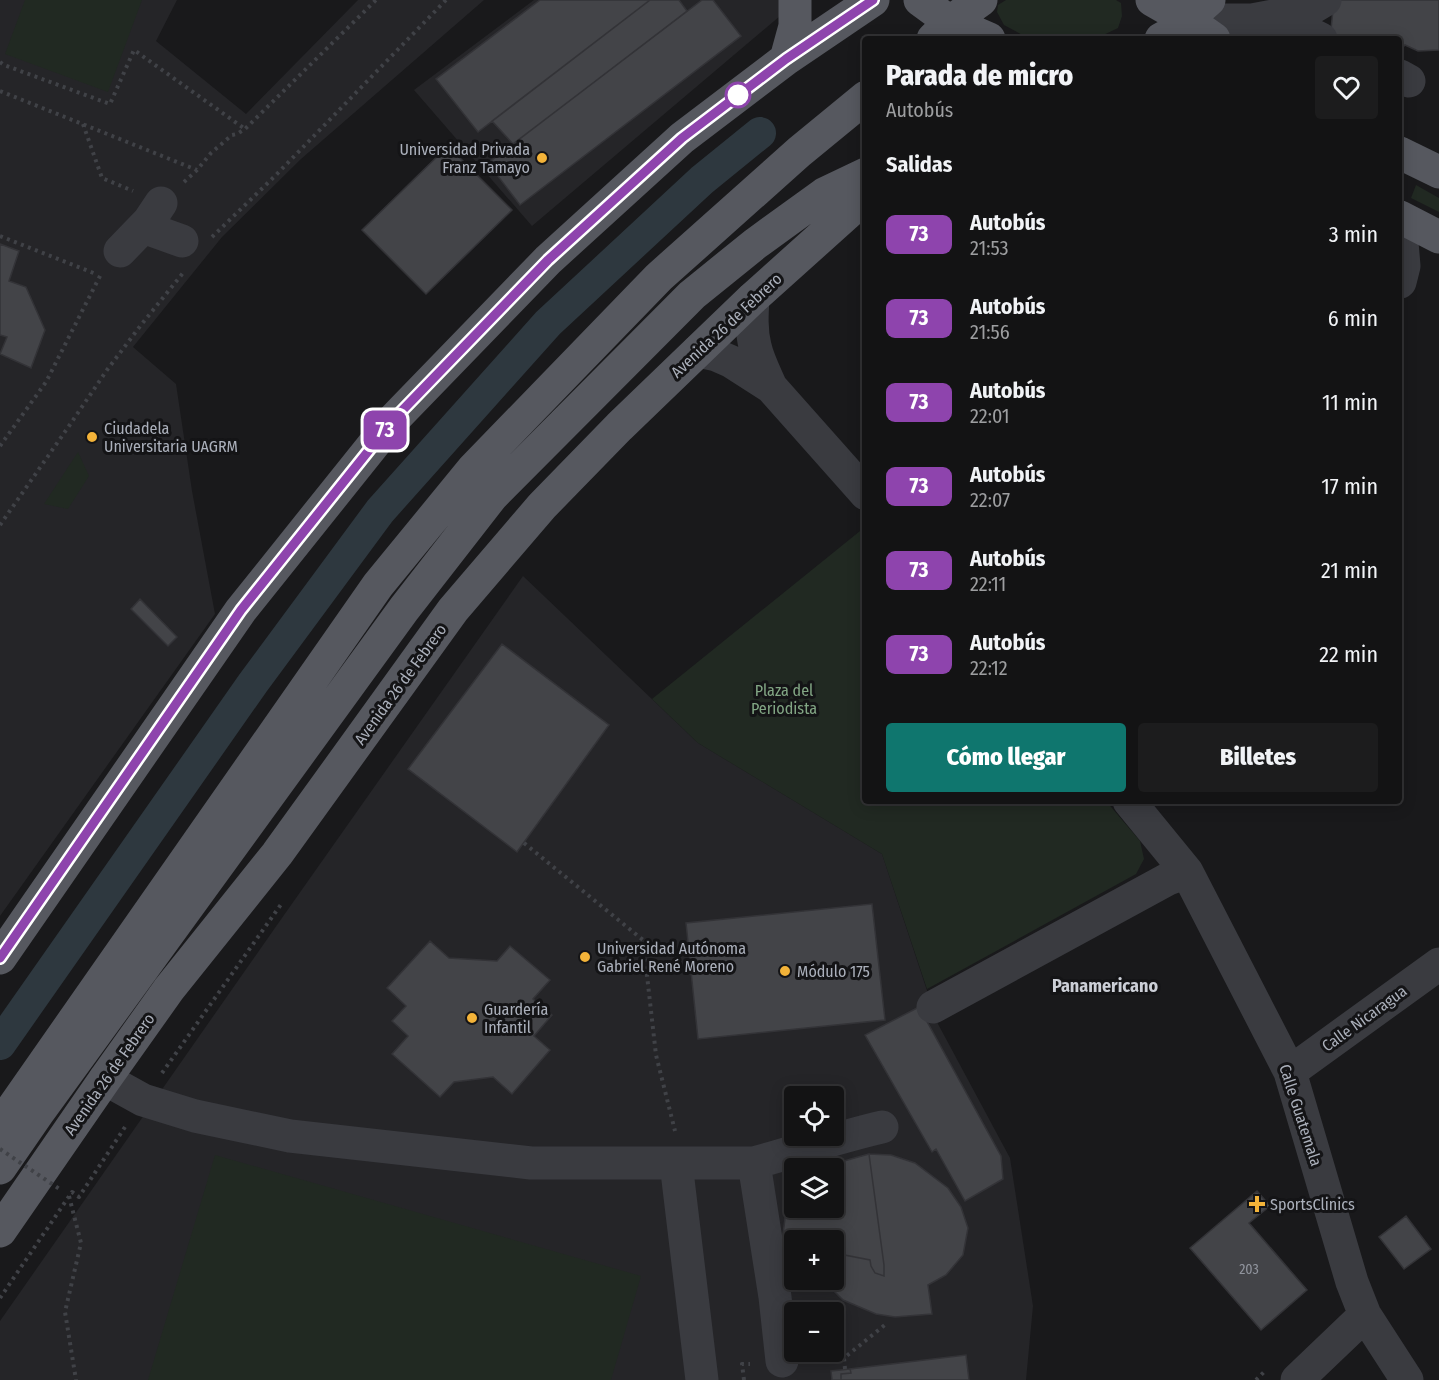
<!DOCTYPE html>
<html lang="es">
<head>
<meta charset="utf-8">
<style>
  :root { --surface:#131314; --page:#1c1c1d; --text:#f1f3f6; --muted:#9d9ea0; --line:#323234; --accent:#0f766e }
  body { margin:0; font-family:"Fira Sans Condensed",sans-serif; background:var(--page); color:var(--text); height:100vh; display:flex; flex-direction:column; font-size:22px; white-space:nowrap }
  * { box-sizing:border-box; margin:0 }
  p { font-size:20px; color:var(--muted) }
  .icon { flex:none; width:33px; height:33px; fill:none; stroke:currentColor; stroke-width:2; stroke-linecap:round; stroke-linejoin:round }
  .map { position:relative; flex:1; overflow:hidden }
  .details { position:absolute; left:862px; top:36px; width:540px; height:768px; display:flex; flex-direction:column; background:var(--surface); border-radius:6px; box-shadow:0 3px 15px #0003,0 0 0 2px var(--line) }
  .details>* { flex:none }
  .badge { padding:0 12px; border-radius:9px; font-size:21px; line-height:39px }
  .tools { position:absolute; left:784px; top:1086px; display:grid; gap:12px }
  .tools a { display:grid; place-items:center; width:60px; height:60px; border-radius:6px; background:var(--surface); box-shadow:0 3px 15px #0003,0 0 0 2px var(--line); font-size:30px }
  .map>.badge { position:absolute; translate:-50% -50%; box-shadow:0 0 0 3px #fff }
  h2 { padding:0 24px; font-size:22px; line-height:54px }
  .round { display:grid; place-items:center; flex:none; width:63px; height:63px; border-radius:6px; background:var(--page) }
  .summary { display:flex; align-items:center; justify-content:space-between; height:102px; padding:0 24px }
  h1 { font-size:28px; font-weight:800; line-height:45px }
  .action { display:flex; gap:12px; margin-top:auto; padding:12px 24px }
  .action a { flex:1; height:69px; border-radius:6px; background:var(--accent); color:#fff; font-size:24px; font-weight:800; line-height:69px; text-align:center }
  .action a+a { background:var(--page); color:var(--text) }
  ul { padding:0; list-style:none }
  li { display:flex; align-items:center; gap:18px; height:84px; padding:0 24px }
  li div { flex:1 }
  li b { display:block; font-size:22px }
  li em { font-style:normal }
  li .badge { min-width:66px; font-weight:700; text-align:center }
  .map>svg:first-child { display:block }
</style>
</head>
<body>
<div class="map">
<svg width="1439" height="1380" viewBox="0 0 1439 1380">
  <rect width="100%" height="100%" fill="#19191b"/>
  <path fill="#252528" fill-rule="evenodd" d="M0,0H177L156,41L246,114L358,0H484L301,159L222,237L133,347L176,384L192,491L215,614L0,916Z
    M534,0H781L780,16L532,226L414,90Z
    M523,576L698,743L882,854L938,1024L1010,1158L1033,1306L1026,1380H0V1321L277,925ZM795,1096H834V1136H795ZM795,1168H834V1208H795ZM795,1240H834V1280H795ZM795,1312H834V1352H795Z"/>
  <path fill="#212922" d="M25,0H142L108,92L5,54Z
    M1006,0H1116L1121,3L1122,16L1118,28L1095,39H1030L1004,25L997,12L998,5Z
    M1416,185L1439,198V212L1411,198Z
    M78,452L89,476L68,509L44,504Z
    M865,527L866,801H1106L1140,841L1144,859L1136,874L927,989L882,854L698,743L652,699Z
    M215,1155L641,1276L611,1380H148Z"/>
  <g fill="none" stroke-linecap="round" stroke-linejoin="round">
    <path stroke="#2e383f" stroke-width="32" d="M0,1044L253,683L380,511L548,323L702,180L760,133"/>
  </g>
  <path fill="#434448" stroke="#333337" stroke-width="1.5" d="M540,0H650L478,132L436,79Z
    M650,0H679L687,11L513,144L492,121Z
    M702,0H713L741,36L520,205L488,163Z
    M1334,0H1439V50L1418,51L1405,45L1400,50V39H1330Z
    M448,146L512,210L426,294L362,230Z
    M0,244L19,251L9,281L26,287L45,330L31,368L0,354L7,337L0,335Z
    M140,599L177,637L168,646L131,609Z
    M502,644L609,725L517,852L408,769Z
    M872,904L885,1020L698,1039L686,923Z
    M430,941L449,958L497,961L510,946L550,980L533,999L552,1015L534,1036L550,1050L512,1094L493,1077L454,1082L440,1097L392,1054L408,1036L392,1021L406,1006L387,988Z
    M919,1007L1001,1156L1003,1179L965,1201L936,1149L932,1152L865,1035Z
    M869,1154L884,1265V1276L875,1273L871,1266L870,1260L834,1253V1240H795V1246L782,1243L787,1202L795,1195V1208H834V1168H823L826,1166Z
    M869,1154L891,1155L915,1163L948,1188L961,1207L968,1228L963,1255L946,1275L928,1285L932,1314L895,1317L876,1314L843,1300L830,1287L827,1280H834V1253L870,1260L871,1266L875,1273L884,1276V1265Z
    M1257,1191L1270,1206L1249,1223L1307,1290L1261,1330L1190,1248Z
    M1406,1216L1431,1249L1404,1269L1379,1237Z
    M966,1355L969,1380H841V1374L851,1373L850,1369Z
    M850,1369L851,1373L841,1374V1380H832L831,1371Z"/>
  <g fill="none" stroke-linecap="round" stroke-linejoin="round">
    <path stroke="#404247" stroke-width="4" stroke-dasharray="3 4.5" stroke-linecap="butt" d="M0,62L4,65L110,104L134,50L245,129
      M0,91L197,170
      M83,124L102,178L133,191
      M184,182L197,170L211,153L232,135L237,134L245,129L376,0
      M0,236L96,274
      M212,237L276,175L446,0
      M0,446L46,382L101,274
      M0,525L69,426L107,370L141,325L183,273
      M866,713C862,722 861,729 866,738
      M524,843L643,940L656,1055L675,1131
      M162,1073L282,903
      M69,1196L81,1243L65,1312L76,1380
      M0,1298L72,1192L79,1197L125,1127
      M814,1359L844,1358
      M845,1369L844,1358L886,1324
      M744,1380L742,1364H750
      M1256,1380L1266,1370"/>
    <path stroke="#3a3b40" stroke-width="33" d="M1187,20H1252L1310,9L1325,0
      M1263,22L1309,33L1321,39
      M1400,76L1409,81
      M1400,219L1404,266L1400,282
      M143,227L182,241
      M120,251L149,221L161,203
      M753,298C752,314 751,330 755,346C758,360 765,373 771,387
      M698,351L716,355L732,362L771,387L866,494
      M1129,801L1187,872L1290,1072L1352,1282L1365,1315L1407,1380
      M933,1007L1168,879L1187,872
      M1290,1072L1439,964
      M105,1079L143,1100L195,1116L290,1136L531,1163H754L775,1297L782,1361
      M676,1163L702,1380
      M754,1163C797,1151 839,1137 882,1127
      M1297,1380L1365,1315"/>
    <path stroke="#56585f" stroke-width="33" d="M920,0L950,22L989,39
      M1152,0L1187,20L1214,39
      M933,39L950,22L981,0
      M1161,39L1172,33L1209,0
      M786,59L795,26V0
      M1400,153L1439,172
      M1400,217L1439,237
      M0,958L241,610L394,419L548,260L682,138L786,59L873,0
      M0,1126L378,585L473,469L659,277L799,152L866,97
      M0,1168L40,1110L404,609L492,496L692,295L755,244L824,194L866,174
      M0,1231L105,1079L169,989L277,854L453,610L542,506L619,427L753,298L851,210L866,194"/>
    <path stroke="#404247" stroke-width="4" stroke-dasharray="3 4.5" stroke-linecap="butt" d="M0,1149L61,1190"/>
  </g>
  <g fill="none" stroke-linecap="round" stroke-linejoin="round">
    <g stroke="#fff" stroke-width="14">
      <path id="line" d="M0,958L241,610L394,419L548,260L682,138L786,59L873,0"/>
    </g>
    <use href="#line" stroke="#8e44ad" stroke-width="9"/>
  </g>
  <circle fill="#fff" stroke="#8e44ad" stroke-width="3" cx="738" cy="95" r="12"/>
  <g fill="#f3b339" stroke="#141416" stroke-width="2">
    <circle cx="542" cy="158" r="6"/>
    <circle cx="92" cy="437" r="6"/>
    <circle cx="585" cy="957" r="6"/>
    <circle cx="785" cy="971" r="6"/>
    <circle cx="472" cy="1018" r="6"/>
    <path d="M1254 1195h6v6h6v6h-6v6h-6v-6h-6v-6h6z"/>
  </g>
  <g text-anchor="middle" stroke-width="6" stroke-linejoin="round" paint-order="stroke">
    <g font-size="14" fill="#91959e">
      <text x="1249" y="1274">203</text>
    </g>
    <g font-size="16" fill="#abb0bb" stroke="#141416" text-anchor="start">
      <text x="530" y="155" text-anchor="end">Universidad Privada<tspan x="530" dy="18">Franz Tamayo</tspan></text>
      <text x="104" y="434">Ciudadela<tspan x="104" dy="18">Universitaria UAGRM</tspan></text>
      <text x="597" y="954">Universidad Autónoma<tspan x="597" dy="18">Gabriel René Moreno</tspan></text>
      <text x="797" y="977">Módulo 175</text>
      <text x="484" y="1015">Guardería<tspan x="484" dy="18">Infantil</tspan></text>
      <text x="1270" y="1210">SportsClinics</text>
    </g>
    <g font-size="16" fill="#abb0bb" stroke="#141416">
      <text transform="translate(726 325) rotate(-43)" y="6">Avenida 26 de Febrero</text>
      <text transform="translate(400 684) rotate(-54)" y="6">Avenida 26 de Febrero</text>
      <text transform="translate(1364 1018) rotate(-36)" y="6">Calle Nicaragua</text>
      <text transform="translate(109 1074) rotate(-55)" y="6">Avenida 26 de Febrero</text>
      <text transform="translate(1301 1115) rotate(72)" y="6">Calle Guatemala</text>
    </g>
    <g font-size="16" fill="#82a684" stroke="#141416">
      <text x="784" y="696">Plaza del<tspan x="784" dy="18">Periodista</tspan></text>
    </g>
    <g font-size="18" font-weight="bold" fill="#cccfd7" stroke="#141416">
      <text x="1105" y="992">Panamericano</text>
    </g>
  </g>
</svg>
<div class="tools">
<a><svg class="icon" aria-label="locate" viewBox="0 0 24 24"><circle cx="12" cy="12" r="6"/><path d="M12 2v4M12 18v4M2 12h4M18 12h4"/></svg></a>
<a><svg class="icon" aria-label="layers" viewBox="0 0 24 24"><path d="M12 4l9 5-9 5-9-5zM3 14l9 5 9-5"/></svg></a>
<a>+</a>
<a>−</a>
</div>
<b class="badge" style="left:385px;top:430px;background:#8e44ad;color:#fff">73</b>
<section class="details">
<div class="summary"><div><h1>Parada de micro</h1><p>Autobús</p></div><a class="round"><svg class="icon" aria-label="heart" viewBox="0 0 24 24"><path d="M12 20l-8-8c-3-5 5-10 8-4 3-6 11-1 8 4z"/></svg></a></div>
<h2>Salidas</h2>
<ul>
<li><span class="badge" style="background:#8e44ad;color:#fff">73</span><div><b>Autobús</b><p>21:53</p></div><em>3 min</em></li>
<li><span class="badge" style="background:#8e44ad;color:#fff">73</span><div><b>Autobús</b><p>21:56</p></div><em>6 min</em></li>
<li><span class="badge" style="background:#8e44ad;color:#fff">73</span><div><b>Autobús</b><p>22:01</p></div><em>11 min</em></li>
<li><span class="badge" style="background:#8e44ad;color:#fff">73</span><div><b>Autobús</b><p>22:07</p></div><em>17 min</em></li>
<li><span class="badge" style="background:#8e44ad;color:#fff">73</span><div><b>Autobús</b><p>22:11</p></div><em>21 min</em></li>
<li><span class="badge" style="background:#8e44ad;color:#fff">73</span><div><b>Autobús</b><p>22:12</p></div><em>22 min</em></li>
</ul>
<div class="action"><a>Cómo llegar</a><a>Billetes</a></div>
</section>
</div>
</body>
</html>
